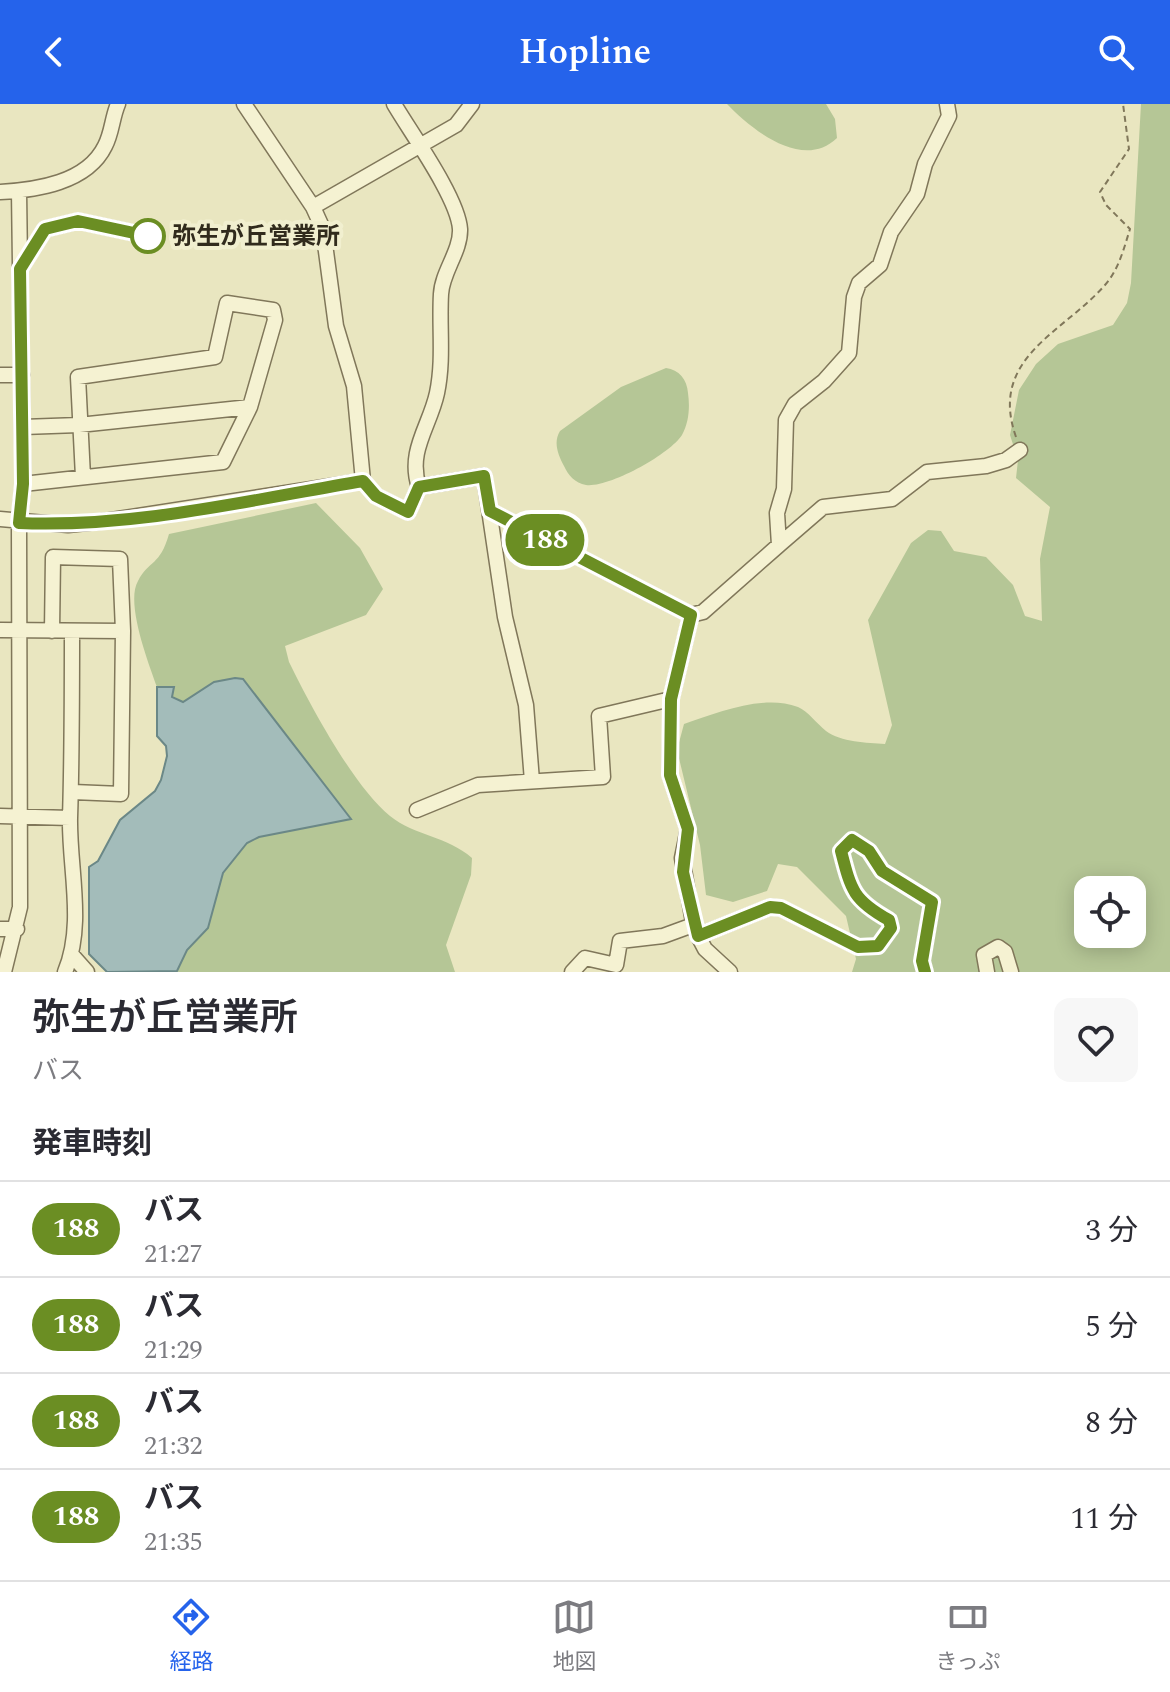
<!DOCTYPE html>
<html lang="ja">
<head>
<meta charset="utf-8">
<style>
  :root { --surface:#fff; --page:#f7f7f7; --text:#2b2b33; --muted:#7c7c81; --line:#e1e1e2; --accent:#2563eb }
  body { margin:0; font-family:Spectral,"Noto Sans JP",serif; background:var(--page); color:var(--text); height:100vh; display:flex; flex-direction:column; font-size:30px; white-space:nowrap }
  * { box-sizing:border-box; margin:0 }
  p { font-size:26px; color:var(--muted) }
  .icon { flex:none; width:44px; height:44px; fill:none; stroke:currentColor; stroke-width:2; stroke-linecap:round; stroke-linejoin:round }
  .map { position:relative; height:868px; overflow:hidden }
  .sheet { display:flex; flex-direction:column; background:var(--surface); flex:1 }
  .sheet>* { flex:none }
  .badge { padding:0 16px; border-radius:26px; font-size:28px; line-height:52px }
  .buttons { position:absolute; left:1074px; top:772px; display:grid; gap:16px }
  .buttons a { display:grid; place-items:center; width:72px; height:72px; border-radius:16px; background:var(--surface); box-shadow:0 4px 20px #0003; font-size:40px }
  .map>.badge { position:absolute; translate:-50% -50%; box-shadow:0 0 0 4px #fff }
  h2 { padding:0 32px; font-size:30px; line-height:72px }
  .round { display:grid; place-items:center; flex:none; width:84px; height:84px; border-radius:16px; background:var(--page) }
  .headline { display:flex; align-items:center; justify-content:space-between; height:136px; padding:0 32px }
  h1 { font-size:38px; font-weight:600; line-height:60px }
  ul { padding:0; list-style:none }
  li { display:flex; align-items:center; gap:24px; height:96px; padding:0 32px; border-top:2px solid var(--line) }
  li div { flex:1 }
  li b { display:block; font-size:30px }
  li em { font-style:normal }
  li .badge { min-width:88px; font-weight:700; text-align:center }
  header { display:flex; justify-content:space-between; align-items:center; height:104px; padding:0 32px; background:var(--accent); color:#fff; font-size:36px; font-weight:600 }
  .dock { display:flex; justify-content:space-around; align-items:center; height:112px; border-top:2px solid var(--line); background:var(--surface); font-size:22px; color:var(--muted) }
  .dock a { display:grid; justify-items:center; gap:4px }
  .dock .selected { color:var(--accent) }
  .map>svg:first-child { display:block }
</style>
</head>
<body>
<header><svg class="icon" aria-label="back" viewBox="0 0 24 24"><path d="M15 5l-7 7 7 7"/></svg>Hopline<svg class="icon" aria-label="search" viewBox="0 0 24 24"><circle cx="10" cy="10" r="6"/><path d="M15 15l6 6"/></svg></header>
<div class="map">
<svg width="1170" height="868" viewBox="0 0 1170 868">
  <rect width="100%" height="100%" fill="#e9e6c0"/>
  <path fill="#b5c696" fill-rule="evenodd" d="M727,0H826L835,15L837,34C803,67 752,26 727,0Z
    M1141,0H1170V868H852L856,855L846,812L797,763L778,760L767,787L733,798L706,791L700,741L677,646L684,620C718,609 762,590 798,603C808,607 817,620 826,627C841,638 867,639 885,640L892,621L868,516L911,439L928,426L941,427L954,447L986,453L1013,481L1025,512L1042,517L1040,455L1050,403L1016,374L1018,356L1010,331L1019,286L1036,260L1058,240L1113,221L1127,199L1131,179ZM1088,786H1132V830H1088Z
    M666,264C679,266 687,275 688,289C690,303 689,318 682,331C670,350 609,384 586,381C575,379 568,371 564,362C558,351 553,338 560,327L621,283Z
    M316,399L360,444L383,485L366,511L285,542L289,558C310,601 354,683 390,712C415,732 447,732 472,754L471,771L446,841L455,868H177L187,846L211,816L213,797L223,769L247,739L259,733L350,715L228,577L214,578L183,598L172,592L173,583H157C149,560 125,499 138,477C149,456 160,462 169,430Z"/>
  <path fill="#a3bcba" stroke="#6b8887" stroke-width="2" d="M235,574L243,575L351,715L259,733L247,739L223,769L208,824L187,846L177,867L107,868L89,850V763L98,757L120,716L155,687L161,676L167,652L166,642L157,632V583H174L172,593L183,598L214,578Z"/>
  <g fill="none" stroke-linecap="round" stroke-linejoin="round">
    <g stroke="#80775a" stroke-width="17">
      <path id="minor" d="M244,0L313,103L323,125L336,222L354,282L363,377L376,392L408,408L419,383C407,347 430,322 437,289C444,255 439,224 441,190C442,168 461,147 460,125C458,94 411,29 394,0
        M0,88C36,86 87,79 105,42C112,29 112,14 118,0
        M313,103L456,21L472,0
        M20,165L45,125L78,117L148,132
        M0,271H22
        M23,323L79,321L250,303
        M23,380L223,358L250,303L275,216L273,206L227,199L215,253L78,273L83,373
        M419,383L484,372L505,513L526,601L532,677
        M490,407L691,511L703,508L779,441L777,409L784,385L786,316L795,300L824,277L849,249L854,193L859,179L880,161L891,128L917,90L925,60L949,12L947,0
        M0,415L68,421L105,417L363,377
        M779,441L823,403L892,395L927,368L986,362L1006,356L1020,346
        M691,511L671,595L670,671L688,725L682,754L694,824L705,845L730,868
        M0,526L123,527L121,690L73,688
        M52,527L53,453L120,455L123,527
        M417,706L478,681L603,673L599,612L671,595
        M0,712L70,714
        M0,825H17
        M698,832L770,803L781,804L858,843L878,842L891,824L889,816C853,796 851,786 841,747L852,736L869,747L882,767L932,798L922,857L925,868
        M71,850L87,868
        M4,868L20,803L19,419L23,380L19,87
        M65,868C85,820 69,764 70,714C72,652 72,590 72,528
        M572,868L585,854L616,861L620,837L663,832L693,821
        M987,868L984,851L998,843L1005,848L1011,868"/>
    </g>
    <path stroke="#80775a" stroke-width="2" stroke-dasharray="6 4" stroke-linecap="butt" d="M1016,333C988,254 1063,229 1105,181C1119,165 1124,144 1130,125L1106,101L1100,88L1129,45L1123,0"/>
    <use href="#minor" stroke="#f5f2d2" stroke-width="14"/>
  </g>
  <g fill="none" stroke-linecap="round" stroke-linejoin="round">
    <g stroke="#fff" stroke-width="18">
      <path id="line" d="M148,132L78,117L45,125L20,165L23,380L19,419C134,424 250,396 363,377L376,392L408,408L419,383L484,372L490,407L691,511L671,595L670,671L688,725L683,768L698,832L770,803L781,804L858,843L878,842L891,824L889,816C853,796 851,786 841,747L852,736L869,747L882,767L932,798L922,857L925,868"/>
    </g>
    <use href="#line" stroke="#6b8e23" stroke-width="12"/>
  </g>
  <circle fill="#fff" stroke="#6b8e23" stroke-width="4" cx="148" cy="132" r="16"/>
  <g text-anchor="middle" stroke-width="8" stroke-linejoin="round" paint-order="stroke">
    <g font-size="24" font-weight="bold" fill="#312b1d" stroke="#f1efcf" text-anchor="start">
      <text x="172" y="140">弥生が丘営業所</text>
    </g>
  </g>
</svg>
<div class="buttons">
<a><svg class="icon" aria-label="locate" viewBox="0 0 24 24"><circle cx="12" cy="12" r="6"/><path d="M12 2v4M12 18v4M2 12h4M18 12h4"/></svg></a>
</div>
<b class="badge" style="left:545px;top:436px;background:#6b8e23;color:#fff">188</b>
</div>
<section class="sheet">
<div class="headline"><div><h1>弥生が丘営業所</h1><p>バス</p></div><a class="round"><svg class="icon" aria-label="heart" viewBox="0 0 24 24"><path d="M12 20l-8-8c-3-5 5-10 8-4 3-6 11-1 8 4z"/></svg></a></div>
<h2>発車時刻</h2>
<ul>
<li><span class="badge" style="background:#6b8e23;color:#fff">188</span><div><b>バス</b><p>21:27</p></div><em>3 分</em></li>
<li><span class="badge" style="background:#6b8e23;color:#fff">188</span><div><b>バス</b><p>21:29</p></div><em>5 分</em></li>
<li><span class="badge" style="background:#6b8e23;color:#fff">188</span><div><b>バス</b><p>21:32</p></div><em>8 分</em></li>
<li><span class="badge" style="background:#6b8e23;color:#fff">188</span><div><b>バス</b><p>21:35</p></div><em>11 分</em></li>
</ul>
</section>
<nav class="dock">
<a class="selected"><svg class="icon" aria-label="directions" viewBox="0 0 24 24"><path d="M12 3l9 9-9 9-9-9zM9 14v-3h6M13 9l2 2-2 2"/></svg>経路</a>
<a><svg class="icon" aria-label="map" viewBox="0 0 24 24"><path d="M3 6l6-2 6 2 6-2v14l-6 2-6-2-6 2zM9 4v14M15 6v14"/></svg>地図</a>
<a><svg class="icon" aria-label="tickets" viewBox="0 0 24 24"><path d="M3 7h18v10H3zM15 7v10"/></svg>きっぷ</a>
</nav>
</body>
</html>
